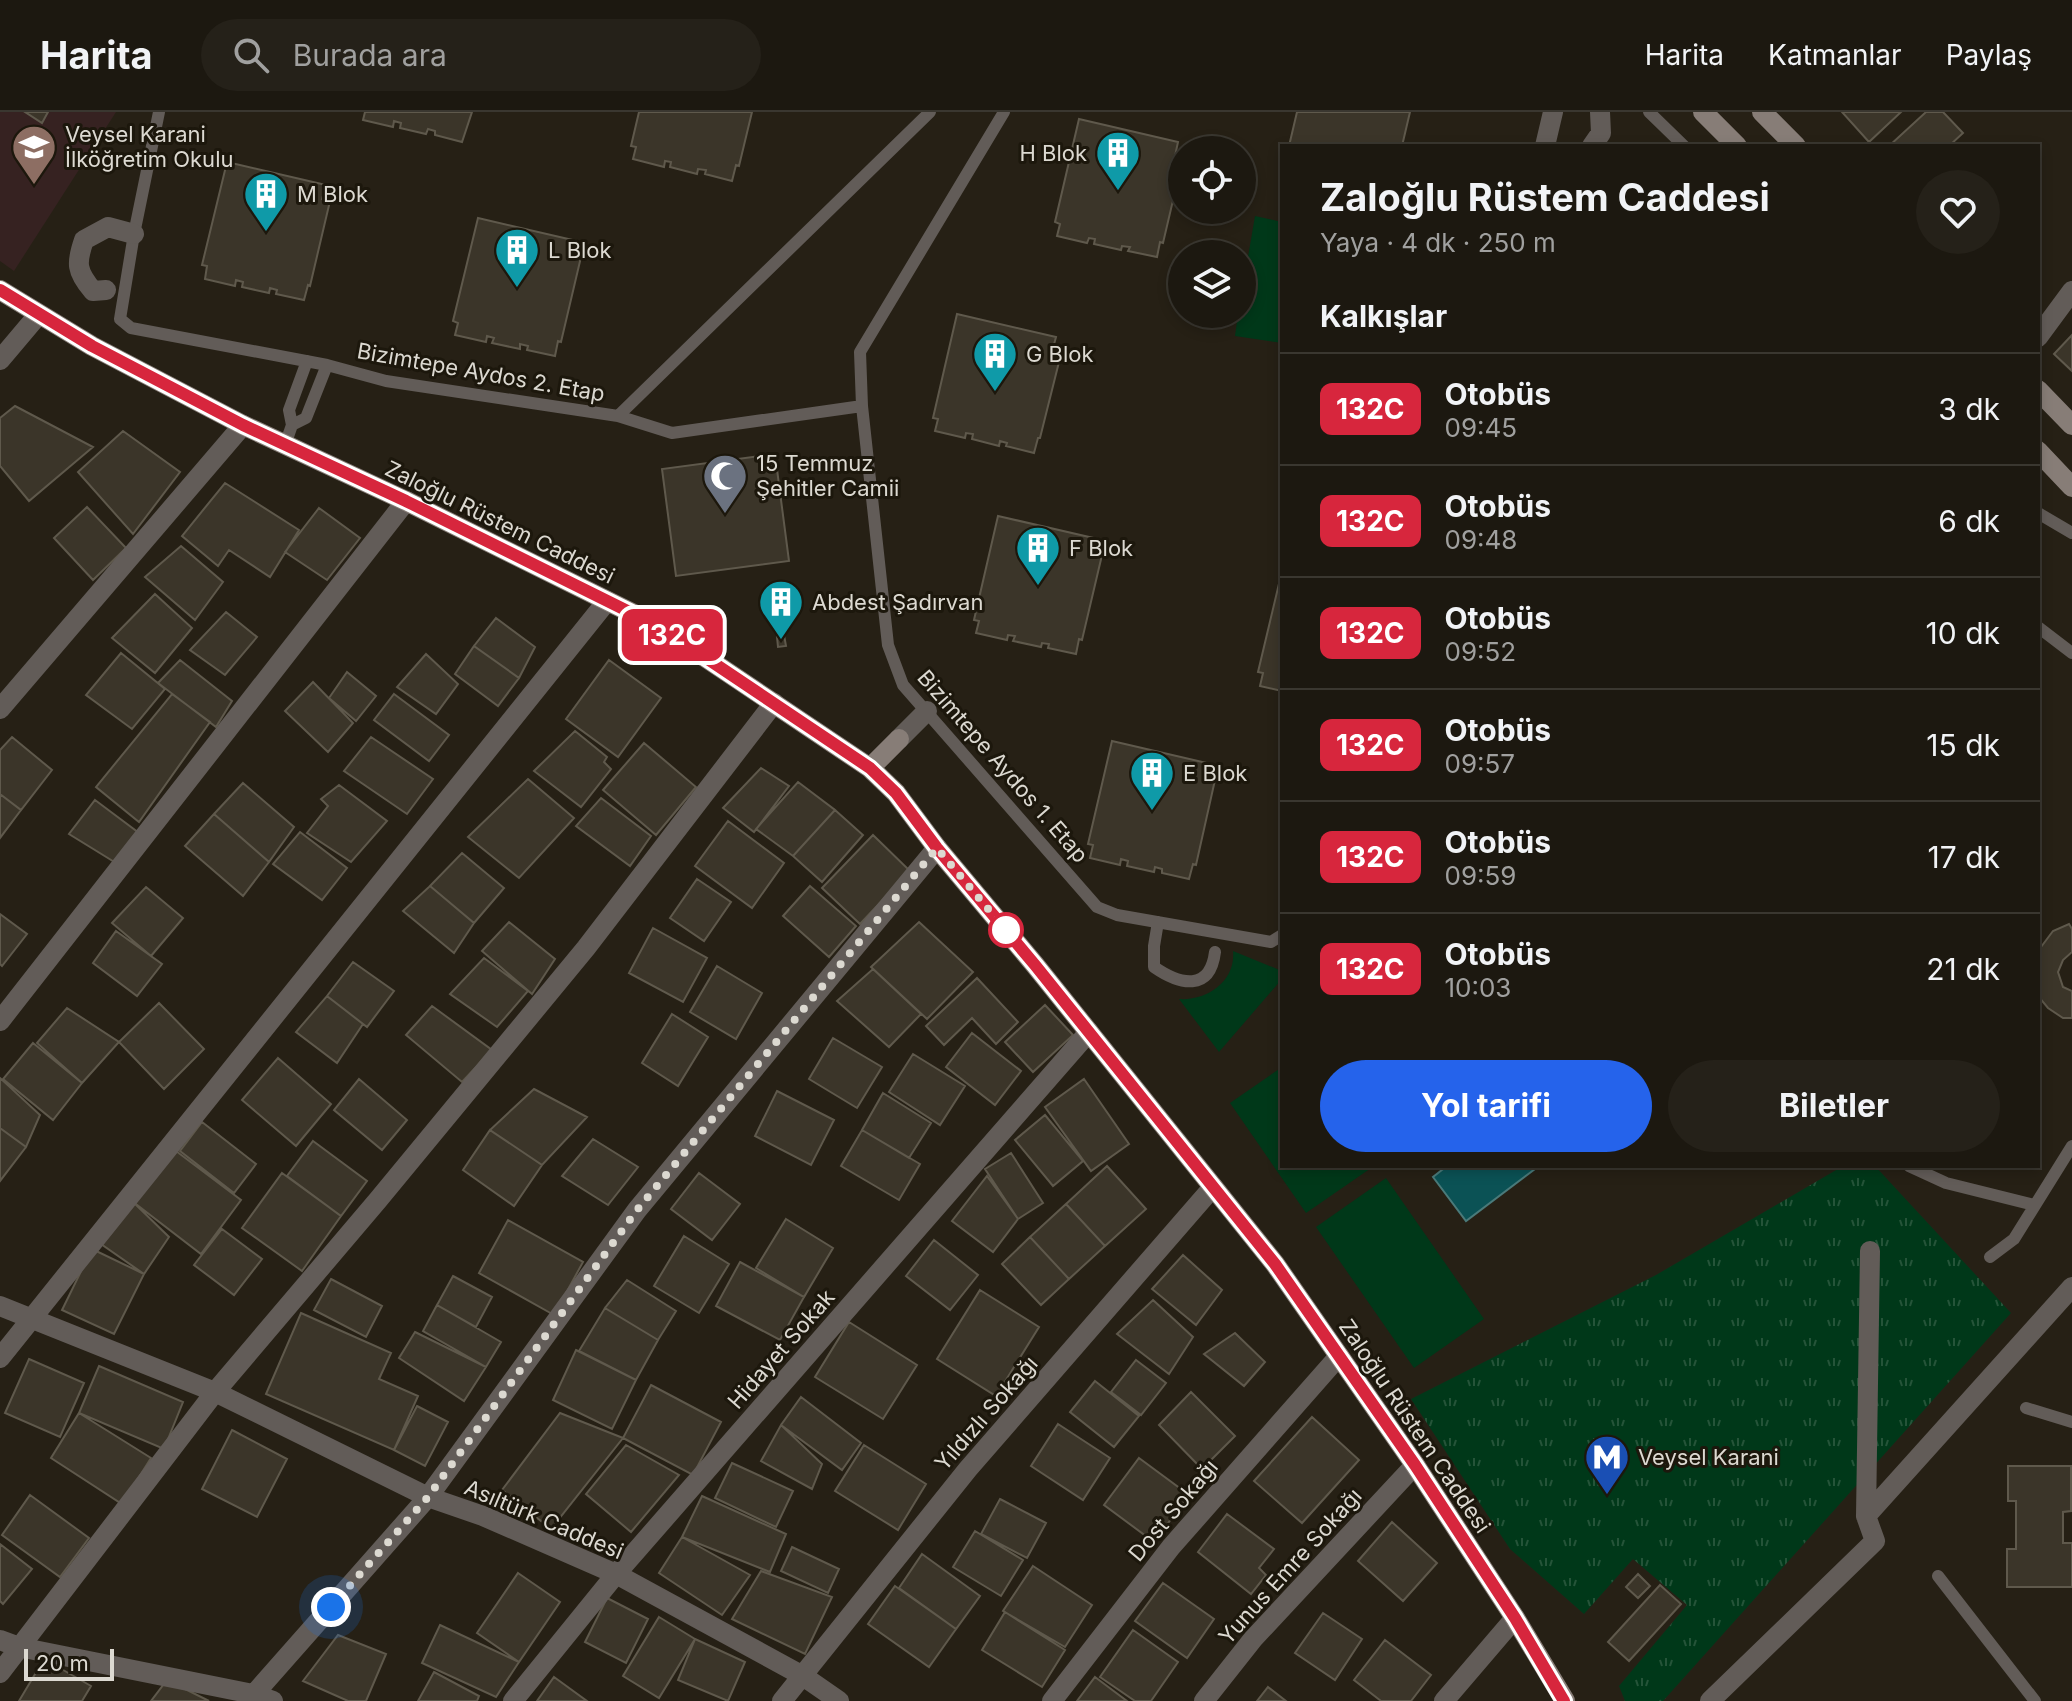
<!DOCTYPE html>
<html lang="tr">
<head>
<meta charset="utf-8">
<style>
  :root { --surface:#1c1810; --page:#252119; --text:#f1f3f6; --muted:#a0a09f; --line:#3a3730; --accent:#2563eb }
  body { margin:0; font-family:Inter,sans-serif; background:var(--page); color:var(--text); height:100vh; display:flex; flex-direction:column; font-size:30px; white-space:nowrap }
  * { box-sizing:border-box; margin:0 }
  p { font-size:26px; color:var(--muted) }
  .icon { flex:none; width:44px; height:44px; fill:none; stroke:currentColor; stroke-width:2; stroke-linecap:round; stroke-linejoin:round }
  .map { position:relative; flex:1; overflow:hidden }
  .drawer { position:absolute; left:1280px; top:32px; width:760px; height:1024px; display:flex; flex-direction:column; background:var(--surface); border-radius:0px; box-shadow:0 4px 12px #0003,0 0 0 2px var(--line) }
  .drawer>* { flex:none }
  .badge { padding:0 16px; border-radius:12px; font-size:28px; line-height:52px }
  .controls { position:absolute; left:1168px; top:24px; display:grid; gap:16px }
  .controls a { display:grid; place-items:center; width:88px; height:88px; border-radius:50%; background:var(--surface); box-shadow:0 4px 12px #0003,0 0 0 2px var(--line); font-size:40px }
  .scale { position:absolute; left:24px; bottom:20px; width:90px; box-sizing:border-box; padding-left:8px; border:4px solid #dcd9d1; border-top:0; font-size:22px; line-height:28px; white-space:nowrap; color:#dcd9d1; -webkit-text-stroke:6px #1c170c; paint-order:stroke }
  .you { position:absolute; width:40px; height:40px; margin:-20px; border:6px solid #fff; border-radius:50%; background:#1a73e8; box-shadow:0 0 0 12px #1a73e833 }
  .map>.badge { position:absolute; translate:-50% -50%; box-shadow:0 0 0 4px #fff }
  h2 { padding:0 40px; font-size:30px; line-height:72px }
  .round { display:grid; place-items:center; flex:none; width:84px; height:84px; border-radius:42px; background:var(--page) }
  .headline { display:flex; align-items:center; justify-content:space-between; height:136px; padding:0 40px }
  h1 { font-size:38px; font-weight:700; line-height:60px }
  .action { display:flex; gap:16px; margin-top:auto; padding:16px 40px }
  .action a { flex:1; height:92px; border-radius:48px; background:var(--accent); color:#fff; font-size:32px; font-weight:700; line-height:92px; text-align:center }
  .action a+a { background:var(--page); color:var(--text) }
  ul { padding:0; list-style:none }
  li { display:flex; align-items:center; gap:24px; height:112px; padding:0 40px; border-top:2px solid var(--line) }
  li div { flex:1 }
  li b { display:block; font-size:30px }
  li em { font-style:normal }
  li .badge { min-width:88px; font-weight:700; text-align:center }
  header { display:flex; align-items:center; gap:48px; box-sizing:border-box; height:112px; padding:0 40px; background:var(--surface); border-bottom:2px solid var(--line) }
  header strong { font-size:38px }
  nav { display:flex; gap:44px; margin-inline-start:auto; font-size:28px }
  .search { width:560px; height:72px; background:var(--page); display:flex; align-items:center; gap:20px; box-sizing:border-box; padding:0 28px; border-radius:44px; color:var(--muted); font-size:30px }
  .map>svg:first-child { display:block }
</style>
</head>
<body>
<header>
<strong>Harita</strong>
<div class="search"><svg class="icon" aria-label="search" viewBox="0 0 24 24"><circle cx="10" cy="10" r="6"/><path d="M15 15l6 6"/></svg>Burada ara</div>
<nav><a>Harita</a><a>Katmanlar</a><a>Paylaş</a></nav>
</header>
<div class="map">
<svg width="2072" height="1589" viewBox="0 0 2072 1589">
  <defs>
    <pattern id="grass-tufts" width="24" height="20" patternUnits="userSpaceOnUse" patternTransform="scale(2)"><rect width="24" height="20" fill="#003819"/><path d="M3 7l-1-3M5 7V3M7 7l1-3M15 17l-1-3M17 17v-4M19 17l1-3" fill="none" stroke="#255439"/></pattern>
  </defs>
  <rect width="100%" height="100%" fill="#262015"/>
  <path fill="#362221" d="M0,0H116L14,159L0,149Z"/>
  <path fill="url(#grass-tufts)" d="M1843,1054H1875L2011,1201L1663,1589H1625L1619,1574L1687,1493L1633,1447L1584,1502L1510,1437L1411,1287L1656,1163Z"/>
  <path fill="#003819" d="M1255,104L1282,110V231L1235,224L1238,202H1242V180Z
    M1233,839L1282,859V867L1219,940L1179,887C1207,889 1236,869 1233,839Z
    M1282,955V1054H1374L1306,1101L1230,991Z
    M1386,1066L1484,1207L1414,1256L1316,1115Z"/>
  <path fill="#0b5255" stroke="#4a7a7a" stroke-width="2" d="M1447,1054H1539L1466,1109L1433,1065Z"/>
  <path fill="#3b3529" stroke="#5f594c" stroke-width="2" d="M25,0H48L42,11Z
    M365,0H472L462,30L435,23V19L428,17L426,22L400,16L401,11L394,9L393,15L363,8Z
    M639,0H752L739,54L736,53L732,69L705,62L706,58L698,57L697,62L670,55L671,50L665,49L664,55L633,47L636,35L631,34Z
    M1297,0H1410L1402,34H1289Z
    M1842,0H1901L1869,30Z
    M1926,0H1943L1963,21L1949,34H1889Z
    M1079,7L1178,30L1175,44L1182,46V50L1163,131L1160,130L1157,145L1128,139L1130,135L1122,134L1121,138L1094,132L1095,127L1089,126L1087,131L1057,124L1060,112L1055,110Z
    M227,50L326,73L322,87L330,89L310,174L308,173L304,188L276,182L277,178L270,176L269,181L242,175L243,170L236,168L235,174L205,167L207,154L202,153Z
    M478,106L577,129L573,143L581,145L561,230L558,229L555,244L527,238L528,234L520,232V237L492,231L494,226L487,224L486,230L455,223L458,211L453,209Z
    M957,202L1056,225L1052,240L1061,242L1040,326H1038L1034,341L1006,334L1007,331L1000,329L999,334L972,327L973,322L966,321L965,326L935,319L938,307L933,306Z
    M2072,223V259L2054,242Z
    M15,294L93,335L29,389L0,354V306Z
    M123,319L180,360L133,422L78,360Z
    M775,342L789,449L676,464L662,357Z
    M225,371L299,418L270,465L229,438L218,454L182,424Z
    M87,395L126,436L93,468L54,426Z
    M319,396L360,426L327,468L285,440Z
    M998,404L1098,427L1094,442L1102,443L1082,528L1079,527L1076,542L1048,536L1049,532L1042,531L1041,535L1013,529L1015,524L1008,523L1007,528L976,521L979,509L974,508Z
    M181,434L223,470L195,508L145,465Z
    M1282,459V579L1260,574L1263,561L1258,560Z
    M155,482L192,516L155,561L112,526Z
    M226,500L257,525L225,563L190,538Z
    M496,506L535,535L519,566L474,534Z
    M784,523L786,534L778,535L777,525Z
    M474,534L519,566L498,594L455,562Z
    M121,541L165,577L132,617L86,583Z
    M426,542L458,572L436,602L397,575Z
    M180,548L232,589L216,615L158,571Z
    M609,548L661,586L618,645L566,607Z
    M347,560L376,584L356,609L329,586Z
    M313,570L353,611L328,640L285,599Z
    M172,582L210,610L139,710L96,675Z
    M394,582L449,623L429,649L374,608Z
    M575,619L607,645L604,650L611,657L581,695L534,659Z
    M12,625L52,658L21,698L0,682V638Z
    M371,625L433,667L407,702L344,659Z
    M1112,629L1211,652L1208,666L1215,668L1196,753L1193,752L1189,767L1162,761V757L1155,755L1154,760L1127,754L1128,749L1121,747L1120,753L1090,746L1093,733L1088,732Z
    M644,631L696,675L656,723L603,678Z
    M761,656L789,674L754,720L723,696Z
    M528,667L574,706L519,766L468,725Z
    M798,670L835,698L793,744L756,717Z
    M243,671L294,715L269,750L214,702Z
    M339,673L387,709L351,750L307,721L328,694L321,687Z
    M0,682L21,698L0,726Z
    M601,686L651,724L630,754L576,714Z
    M95,688L139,721L116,751L69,722Z
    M835,698L863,723L822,770L793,744Z
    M214,702L269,750L243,784L185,734Z
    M728,709L784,751L752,796L695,754Z
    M300,720L347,756L322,788L273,752Z
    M873,723L910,759L860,812L822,776Z
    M462,741L504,776L474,811L430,774Z
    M697,767L731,790L704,829L670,806Z
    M430,774L474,811L454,841L403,799Z
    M810,774L856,814L829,845L783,804Z
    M146,775L183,806L151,844L112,811Z
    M0,802L27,822L2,854L0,852Z
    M509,810L555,847L532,882L482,839Z
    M919,810L973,860L927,907L871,855Z
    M2069,812L2072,817V840L2063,848L2058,860L2063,875L2072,879V906H2063L2048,896L2038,884V839L2053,819Z
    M653,816L707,846L683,890L629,861Z
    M116,819L162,852L137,884L93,851Z
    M484,846L528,879L497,915L450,882Z
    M353,850L394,879L367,915L327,884Z
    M717,854L762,881L736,927L690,900Z
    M873,857L921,902L889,935L837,889Z
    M977,866L1018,910L996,932L972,906L944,933L926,914Z
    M327,884L363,912L337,951L296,920Z
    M159,891L204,937L164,977L119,930Z
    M1045,893L1073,923L1033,960L1005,930Z
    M432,894L492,938L462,970L406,923Z
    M67,896L119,930L82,971L37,931Z
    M672,902L708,925L678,974L642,951Z
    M972,921L1021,959L995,993L946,955Z
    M833,926L882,955L857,996L809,967Z
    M33,931L82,971L53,1008L3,967Z
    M913,942L965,974L940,1013L889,980Z
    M278,946L331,992L296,1034L242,988Z
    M0,966L40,1003L26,1035L0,1016Z
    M359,967L407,1008L382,1038L334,998Z
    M1084,967L1129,1032L1091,1059L1045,995Z
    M534,977L587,1005L542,1053L490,1018Z
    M777,979L834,1008L811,1053L755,1024Z
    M883,981L931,1011L909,1046L862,1018Z
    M1045,1003L1083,1049L1053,1074L1015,1028Z
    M202,1010L256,1052L234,1081L180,1039Z
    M0,1016L26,1035L0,1069Z
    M490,1018L542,1053L514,1094L463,1058Z
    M862,1018L920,1052L899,1088L841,1054Z
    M593,1027L638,1055L608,1093L562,1064Z
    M313,1029L367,1069L341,1104L287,1064Z
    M172,1036L241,1088L201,1142L132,1089Z
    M1011,1041L1043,1091L1018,1107L985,1057Z
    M1107,1054L1146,1097L1105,1134L1066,1092Z
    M282,1061L341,1104L302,1159L242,1116Z
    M699,1061L740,1092L712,1128L671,1097Z
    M987,1064L1018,1107L993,1140L952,1109Z
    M132,1089L169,1125L144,1162L101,1132Z
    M1066,1092L1105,1134L1069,1167L1030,1125Z
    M786,1107L833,1136L804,1185L756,1156Z
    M508,1108L583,1150L554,1203L479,1161Z
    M222,1117L262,1147L234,1183L194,1153Z
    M684,1124L729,1152L699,1201L654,1174Z
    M1030,1125L1069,1167L1041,1193L1002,1152Z
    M934,1128L978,1163L950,1198L906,1164Z
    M92,1137L144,1162L114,1222L62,1198Z
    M1183,1143L1222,1178L1196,1213L1152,1177Z
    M740,1150L804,1185L780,1228L716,1194Z
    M453,1164L492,1185L476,1215L437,1193Z
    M331,1167L382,1194L366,1225L314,1198Z
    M627,1168L676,1199L658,1228L605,1196Z
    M980,1178L1039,1215L996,1284L937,1247Z
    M1153,1188L1193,1225L1169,1262L1117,1222Z
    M437,1193L501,1230L486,1255L423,1219Z
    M605,1196L658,1228L636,1268L579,1239Z
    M301,1201L391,1241L379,1267L418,1284L394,1338L266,1282Z
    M849,1210L917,1253L883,1307L815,1265Z
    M415,1220L486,1255L464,1289L399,1246Z
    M1235,1221L1265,1250L1244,1274L1204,1242Z
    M576,1238L636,1268L612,1317L553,1288Z
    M29,1247L84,1271L60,1325L5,1301Z
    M1136,1248L1166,1271L1141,1303L1111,1280Z
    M99,1254L183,1290L164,1337L79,1301Z
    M1095,1269L1139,1304L1114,1335L1070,1300Z
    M651,1273L721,1310L693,1363L623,1326Z
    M1191,1280L1235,1324L1202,1357L1159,1313Z
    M801,1285L861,1331L842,1358L781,1313Z
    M417,1294L448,1310L425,1354L394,1338Z
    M79,1301L151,1346L122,1392L51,1346Z
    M560,1301L623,1326L551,1417L502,1378Z
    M1312,1305L1359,1348L1302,1411L1254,1369Z
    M1058,1312L1110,1346L1083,1388L1031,1354Z
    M781,1313L822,1352L812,1377L761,1349Z
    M232,1318L287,1347L257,1405L202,1377Z
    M626,1333L679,1363L631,1420L586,1382Z
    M864,1333L926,1372L898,1418L835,1379Z
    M1139,1346L1189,1383L1154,1430L1104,1393Z
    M732,1351L793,1379L776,1415L715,1386Z
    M2008,1354H2071V1399L2063,1400V1431H2072V1475H2007V1437H2016V1389H2008Z
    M30,1383L89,1426L60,1465L2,1423Z
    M702,1384L786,1422L770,1460L682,1425Z
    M1000,1387L1046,1411L1027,1446L981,1422Z
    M1227,1402L1274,1437L1259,1456L1266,1463L1251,1482L1198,1440Z
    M1392,1410L1437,1451L1403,1489L1358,1449Z
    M975,1419L1023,1448L1001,1484L953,1455Z
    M682,1425L750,1463L722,1503L659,1461Z
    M0,1432L32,1457L3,1492L0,1489Z
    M792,1435L839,1457L828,1481L781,1459Z
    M922,1442L980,1484L956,1517L899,1476Z
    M1033,1454L1092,1493L1065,1535L1003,1499Z
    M761,1459L832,1485L805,1542L732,1507Z
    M518,1461L560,1490L519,1550L477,1521Z
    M1638,1462L1650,1474L1638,1486L1626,1475Z
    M1163,1471L1214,1507L1187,1546L1135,1509Z
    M1660,1473L1681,1492L1629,1549L1608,1530Z
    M895,1474L956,1517L929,1555L868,1512Z
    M607,1486L648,1507L626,1551L585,1530Z
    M1005,1500L1065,1538L1042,1575L982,1538Z
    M1323,1501L1362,1527L1335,1568L1295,1541Z
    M659,1505L695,1527L659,1586L623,1564Z
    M440,1513L519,1550L496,1585L422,1551Z
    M1133,1518L1178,1550L1151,1589H1135L1100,1565Z
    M338,1523L386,1542L366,1589H348L303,1569Z
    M695,1527L745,1550L728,1589L678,1568Z
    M1385,1528L1431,1563L1411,1589H1381L1354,1568Z
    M44,1547L91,1574L82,1589H19Z
    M434,1560L479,1584L477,1589H418Z
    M554,1565L587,1589H537Z
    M1095,1565L1127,1589H1077Z
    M167,1568L209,1589H151Z
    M1268,1575L1286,1589H1257Z"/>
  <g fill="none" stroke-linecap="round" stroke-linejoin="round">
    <path stroke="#625c58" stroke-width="12" d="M159,0L134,122L120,207L131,216L327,253L386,269L618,304L930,0
      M1004,0L860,240L862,294L888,533L903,573L1097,795L1117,803L1271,830L1282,823
      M1649,0L1684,34
      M618,304L672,321L862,294
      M292,313L289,298L307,249
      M285,333L292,313L306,306L327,253
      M2038,401L2072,421
      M2038,515L2072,541
      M1158,810L1154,834V855C1180,873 1210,880 1215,840
      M1909,1054L1946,1071L2034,1093
      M1990,1145L2014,1127L2072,1034
      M2026,1296L2072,1310
      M1938,1464L2035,1589"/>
    <path stroke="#625c58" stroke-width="20" d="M1545,34L1553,0
      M1592,34L1601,21L1600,0
      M106,178L93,179C76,159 76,151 84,128L108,115L134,122
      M2038,225L2072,179
      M0,248L38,203
      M0,597L243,313
      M899,627L927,599
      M0,909L406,389
      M0,1194L215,1280L428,1385L483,1404L616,1462L803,1564L839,1589
      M0,1246L607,489
      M1866,1404L1870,1139
      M0,1528L19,1535L253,1582L273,1589
      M0,1561L215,1280L378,1088L586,836L774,591
      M248,1589L428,1385L637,1098L937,736
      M513,1589L616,1462L1089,920
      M782,1589L968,1357L1213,1075
      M1052,1589L1171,1435L1339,1244
      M1204,1589L1253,1527L1415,1353
      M1444,1589L1515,1506
      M1710,1589L1875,1429L1866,1404L2072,1175"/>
    <path stroke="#877d77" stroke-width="20" d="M1703,0L1737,34
      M1762,0L1796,34
      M0,178L92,234L243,313L406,389L660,515L870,656L896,681L937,736L1035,853L1275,1152L1415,1353L1515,1506L1565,1589
      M2038,278L2072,313
      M2038,339L2072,375
      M870,656L899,627"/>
  </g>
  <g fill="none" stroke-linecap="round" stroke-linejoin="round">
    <g stroke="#fff" stroke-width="18">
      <path id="line" d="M0,178L92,234L243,313L406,389L660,515L870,656L896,681L937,736L1035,853L1275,1152L1415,1353L1515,1506L1564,1589"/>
    </g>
    <use href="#line" stroke="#d7263d" stroke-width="12"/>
    <path stroke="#dcd9d1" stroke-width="8" stroke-dasharray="0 14.4" d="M331,1495L428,1385L637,1098L937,736L1015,829L1006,818"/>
  </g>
  <defs>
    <g id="school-pin" transform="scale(2.3)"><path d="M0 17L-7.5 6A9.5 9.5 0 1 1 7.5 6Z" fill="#8d6e63" stroke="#1c170c"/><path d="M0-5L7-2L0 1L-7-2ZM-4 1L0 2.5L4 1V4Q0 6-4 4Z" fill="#fff"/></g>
    <g id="building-pin" transform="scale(2.3)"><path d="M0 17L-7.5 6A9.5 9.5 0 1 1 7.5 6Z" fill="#0f9aa8" stroke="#1c170c"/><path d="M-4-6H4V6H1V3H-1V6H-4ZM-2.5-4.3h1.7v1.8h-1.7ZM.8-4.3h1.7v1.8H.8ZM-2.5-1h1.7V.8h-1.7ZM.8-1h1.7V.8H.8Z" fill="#fff"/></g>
    <g id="mosque-pin" transform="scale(2.3)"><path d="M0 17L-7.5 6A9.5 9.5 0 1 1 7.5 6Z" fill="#6b7280" stroke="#1c170c"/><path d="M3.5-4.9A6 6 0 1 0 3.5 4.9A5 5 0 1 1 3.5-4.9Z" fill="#fff"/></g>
    <g id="metro-pin" transform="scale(2.3)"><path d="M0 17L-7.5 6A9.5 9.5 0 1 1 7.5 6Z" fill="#1a4fb4" stroke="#1c170c"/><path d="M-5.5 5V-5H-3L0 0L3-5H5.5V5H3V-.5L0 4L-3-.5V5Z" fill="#fff"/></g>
  </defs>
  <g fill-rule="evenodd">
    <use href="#school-pin" x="34" y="35"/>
    <use href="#building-pin" x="1118" y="41"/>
    <use href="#building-pin" x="266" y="82"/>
    <use href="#building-pin" x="517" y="138"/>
    <use href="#building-pin" x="995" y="242"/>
    <use href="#mosque-pin" x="725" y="364"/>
    <use href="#building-pin" x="1038" y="436"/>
    <use href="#building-pin" x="781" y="490"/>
    <use href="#building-pin" x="1152" y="661"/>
    <use href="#metro-pin" x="1607" y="1345"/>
  </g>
  <circle fill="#fff" stroke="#d7263d" stroke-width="4" cx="1006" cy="818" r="16"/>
  <g text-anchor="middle" stroke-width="6" stroke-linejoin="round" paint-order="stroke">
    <g font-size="22" fill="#dcd9d1" stroke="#1c170c" text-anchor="start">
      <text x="65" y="30">Veysel Karani<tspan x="65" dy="25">İlköğretim Okulu</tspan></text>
      <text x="1087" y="49" text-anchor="end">H Blok</text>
      <text x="297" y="90">M Blok</text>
      <text x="548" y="146">L Blok</text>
      <text x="1026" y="250">G Blok</text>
      <text x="756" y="359">15 Temmuz<tspan x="756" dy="25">Şehitler Camii</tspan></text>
      <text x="1069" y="444">F Blok</text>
      <text x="812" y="498">Abdest Şadırvan</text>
      <text x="1183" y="669">E Blok</text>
      <text x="1638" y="1353">Veysel Karani</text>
    </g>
    <g font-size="22" fill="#dcd9d1" stroke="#1c170c">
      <text transform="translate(481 260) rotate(10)" y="8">Bizimtepe Aydos 2. Etap</text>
      <text transform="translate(500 410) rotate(26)" y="8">Zaloğlu Rüstem Caddesi</text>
      <text transform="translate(1003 654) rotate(49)" y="8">Bizimtepe Aydos 1. Etap</text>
      <text transform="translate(781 1237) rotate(-49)" y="8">Hidayet Sokak</text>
      <text transform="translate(986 1301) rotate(-49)" y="8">Yıldızlı Sokağı</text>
      <text transform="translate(1415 1314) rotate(56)" y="8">Zaloğlu Rüstem Caddesi</text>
      <text transform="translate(1173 1398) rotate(-50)" y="8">Dost Sokağı</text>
      <text transform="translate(544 1407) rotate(23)" y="8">Asıltürk Caddesi</text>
      <text transform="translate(1290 1454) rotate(-48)" y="8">Yunus Emre Sokağı</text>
    </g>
  </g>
</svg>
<div class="controls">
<a><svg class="icon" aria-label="locate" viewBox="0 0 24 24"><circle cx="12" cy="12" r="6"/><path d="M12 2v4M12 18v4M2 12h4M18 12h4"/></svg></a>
<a><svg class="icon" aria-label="layers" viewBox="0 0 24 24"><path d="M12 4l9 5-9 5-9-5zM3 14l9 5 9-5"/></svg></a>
</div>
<div class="scale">20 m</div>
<div class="you" style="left:331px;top:1495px"></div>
<b class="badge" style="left:672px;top:523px;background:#d7263d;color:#fff">132C</b>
<section class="drawer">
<div class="headline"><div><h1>Zaloğlu Rüstem Caddesi</h1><p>Yaya · 4 dk · 250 m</p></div><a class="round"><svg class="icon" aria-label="heart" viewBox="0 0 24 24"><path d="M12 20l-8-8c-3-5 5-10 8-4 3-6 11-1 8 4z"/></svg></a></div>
<h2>Kalkışlar</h2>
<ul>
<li><span class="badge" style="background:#d7263d;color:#fff">132C</span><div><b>Otobüs</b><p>09:45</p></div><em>3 dk</em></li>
<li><span class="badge" style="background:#d7263d;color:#fff">132C</span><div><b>Otobüs</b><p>09:48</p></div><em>6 dk</em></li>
<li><span class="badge" style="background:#d7263d;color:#fff">132C</span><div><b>Otobüs</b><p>09:52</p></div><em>10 dk</em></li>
<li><span class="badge" style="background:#d7263d;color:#fff">132C</span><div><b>Otobüs</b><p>09:57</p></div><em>15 dk</em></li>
<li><span class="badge" style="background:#d7263d;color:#fff">132C</span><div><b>Otobüs</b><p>09:59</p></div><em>17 dk</em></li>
<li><span class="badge" style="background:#d7263d;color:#fff">132C</span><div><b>Otobüs</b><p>10:03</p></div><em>21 dk</em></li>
</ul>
<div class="action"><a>Yol tarifi</a><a>Biletler</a></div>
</section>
</div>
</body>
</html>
